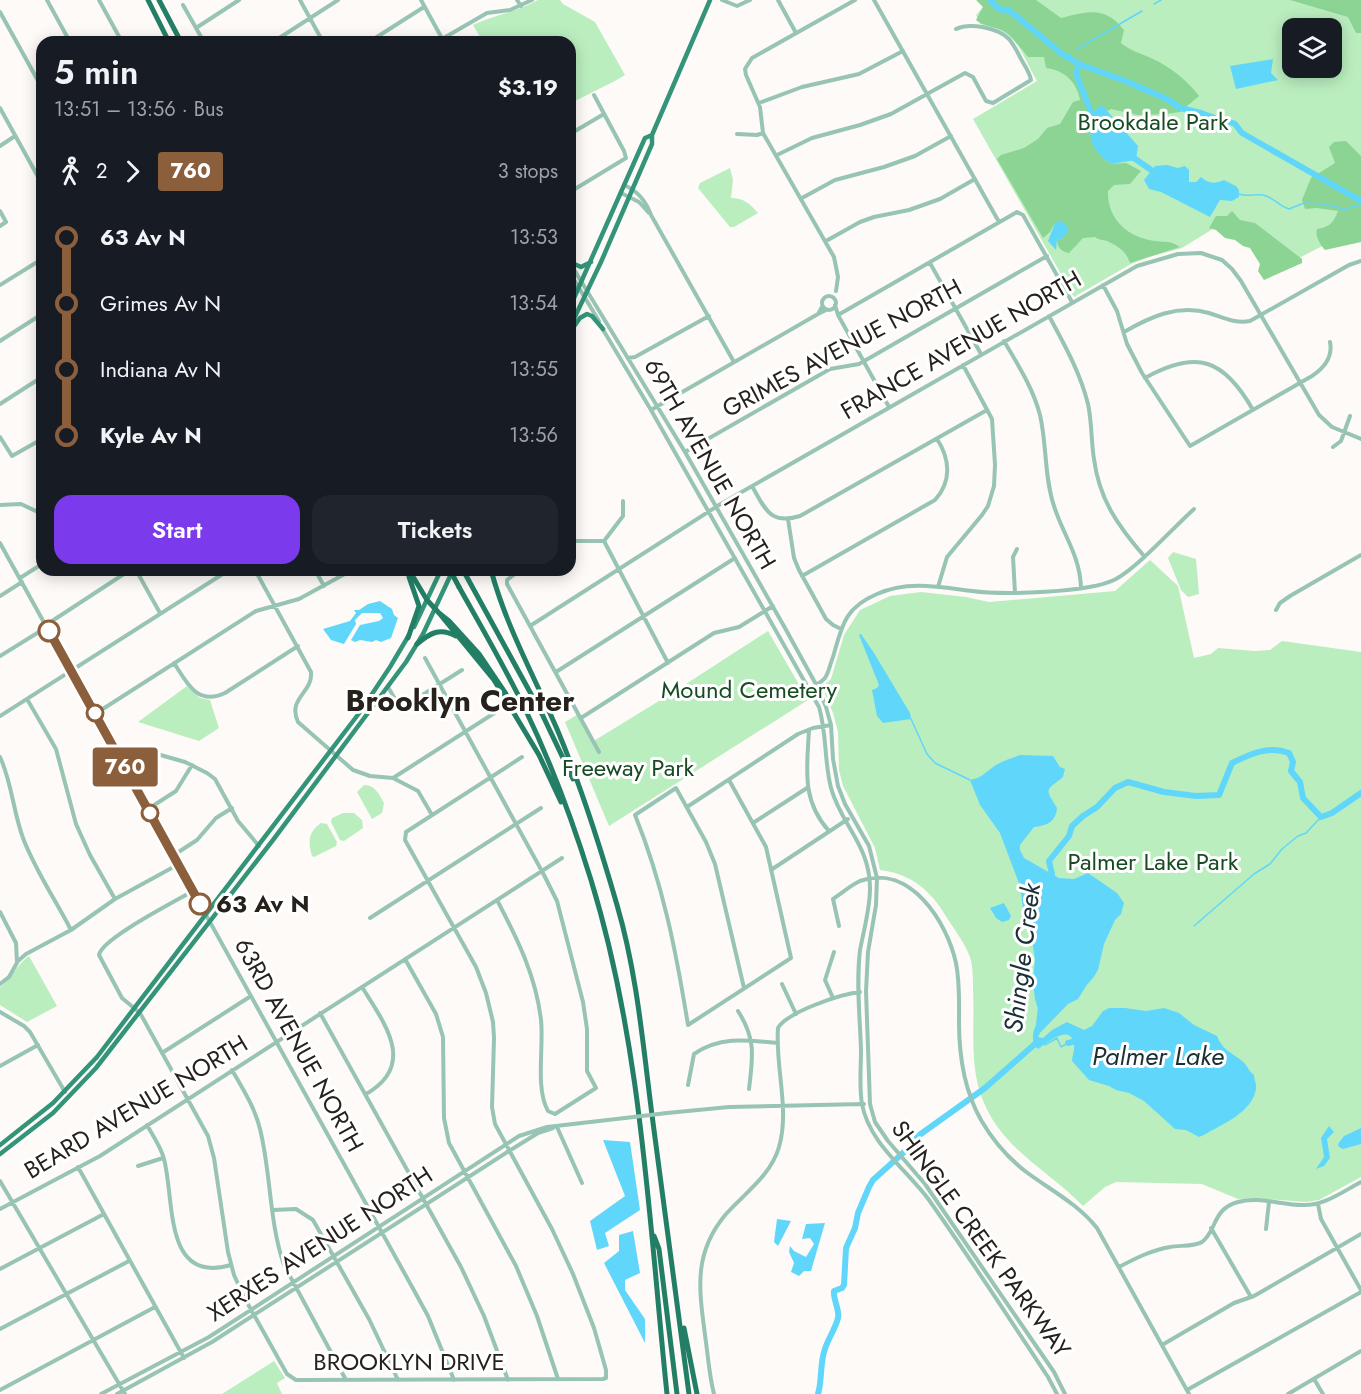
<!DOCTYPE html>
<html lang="en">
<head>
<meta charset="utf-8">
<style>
  :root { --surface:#171b24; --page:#20242c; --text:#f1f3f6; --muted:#9ea1a6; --accent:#7c3aed }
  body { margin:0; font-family:Jost,sans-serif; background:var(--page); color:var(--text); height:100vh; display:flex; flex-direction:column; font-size:22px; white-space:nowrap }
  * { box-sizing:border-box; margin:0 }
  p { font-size:20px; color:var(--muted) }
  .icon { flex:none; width:33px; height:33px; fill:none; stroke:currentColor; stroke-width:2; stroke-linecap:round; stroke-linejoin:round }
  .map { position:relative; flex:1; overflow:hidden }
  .panel { position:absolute; left:36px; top:36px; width:540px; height:540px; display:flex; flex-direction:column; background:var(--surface); border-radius:18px; box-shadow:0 3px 15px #0003 }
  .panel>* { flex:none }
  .badge { padding:0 12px; border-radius:4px; font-size:21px; line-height:39px }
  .buttons { position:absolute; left:1282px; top:18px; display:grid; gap:12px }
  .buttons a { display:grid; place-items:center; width:60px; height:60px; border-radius:12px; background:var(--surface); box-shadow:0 3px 15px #0003; font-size:30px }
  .map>.badge { position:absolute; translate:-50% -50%; box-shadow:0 0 0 3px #fff }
  .legs { display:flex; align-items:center; gap:9px; height:66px; padding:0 18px; font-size:20px }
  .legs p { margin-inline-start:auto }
  .head { display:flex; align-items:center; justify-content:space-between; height:102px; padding:0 18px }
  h1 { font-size:33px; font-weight:600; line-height:45px }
  .primary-button { display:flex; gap:12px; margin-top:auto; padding:12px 18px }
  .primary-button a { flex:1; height:69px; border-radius:18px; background:var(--accent); color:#fff; font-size:24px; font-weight:600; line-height:69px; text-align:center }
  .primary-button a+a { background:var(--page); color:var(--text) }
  ul { padding:0 18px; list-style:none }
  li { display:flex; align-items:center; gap:21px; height:66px; font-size:22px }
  li i { display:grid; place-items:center; width:9px; height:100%; margin:0 8px; background:currentColor }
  li i::after { content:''; width:15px; height:15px; margin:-8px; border:4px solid; border-radius:50%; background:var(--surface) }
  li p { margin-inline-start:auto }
  li:first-child i { background:linear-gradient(#0000 50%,currentColor 0) }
  li:last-child i { background:linear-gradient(currentColor 50%,#0000 0) }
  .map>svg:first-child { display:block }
</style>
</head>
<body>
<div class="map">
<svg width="1361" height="1394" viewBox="0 0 1361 1394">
  <rect width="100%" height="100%" fill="#fefaf7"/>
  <path fill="#baeebf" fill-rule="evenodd" d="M538,0H560L563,4L595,22L625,75C607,86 589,93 570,104V42H483L473,25C494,15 517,12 538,0Z
    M989,0H1361V226L1276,270L1243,234L1221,224L1182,248L1149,257L1131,264L1074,297L973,119L1037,81C1020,51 1018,31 980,24L976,15ZM1293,28H1332V68H1293Z
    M730,168L733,180L731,198C744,198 750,204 758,213L734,227H730L698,188L700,183Z
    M1173,552L1196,559L1199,594L1188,597L1181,590L1168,558Z
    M1150,560L1178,586L1194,658L1211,654L1218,648L1255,651L1270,650L1282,641L1361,652V1177L1319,1200L1306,1202L1254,1198L1238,1199L1202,1184L1116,1182L1105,1187L1083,1206C1047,1169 1001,1149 982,1098C969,1064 975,1024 973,989C973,979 973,967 970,957C964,941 951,925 942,910C927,887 907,873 880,870L875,848L843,786L839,770L838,732L833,713L822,687L831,679L844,635L860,610L890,596L921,592L966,597L989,602L1115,591Z
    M768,631L808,700L609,826L565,722L577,715L592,742L672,693Z
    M187,686L200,698L210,700L219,728L199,741L138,722Z
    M364,785C375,785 379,794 384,803L382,813L372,819L357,792Z
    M343,813H354L362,820L363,828L344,841L340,840L331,822L332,818Z
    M321,823L327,824L337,842L336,846L314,857L312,856C308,842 308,832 321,823Z
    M29,956L57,1006L27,1022L0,1005V987C12,978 17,964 29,956Z
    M274,1361L285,1378L277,1383L282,1394H222Z"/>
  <path fill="#8bd493" d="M976,0H1036L1061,18C1089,11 1105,6 1124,30L1121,43C1131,51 1140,53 1151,58C1169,66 1187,80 1199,96L1180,112L1166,114L1138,115L1111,109L1108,111L1102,106L1096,109C1086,133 1089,148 1111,164L1126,163L1141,171L1130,184L1114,185L1108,191C1107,216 1124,235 1149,240C1160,243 1169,239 1180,247L1130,263C1126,251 1119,247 1109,242C1104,239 1100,241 1095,237L1083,238L1069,253C1060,251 1058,248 1057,240L1061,239L1066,233L1067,227L1055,223L1050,232L1043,238L997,159L1001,155L1024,148L1038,139L1047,128L1060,124L1073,102L1080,100C1077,82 1064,70 1046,68L1044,57H1028C1022,50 1015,40 1008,34C999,26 984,28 976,20L983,7Z
    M1290,0H1361V33H1356L1348,17Z
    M1346,141L1361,156V242L1325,250C1320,244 1315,237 1317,229C1329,227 1333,224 1338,211L1317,208L1305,209L1302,200L1311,178L1335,163L1329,147L1334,142Z
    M1232,211L1240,220L1255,223L1302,259V263L1264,280L1258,271L1260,264L1250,248L1243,246L1235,240L1225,238L1216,230L1209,228L1216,216H1227Z"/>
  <path fill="#61d6fb" d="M1273,59L1271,73L1278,80L1236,89L1230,66Z
    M1102,105L1138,146L1136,160L1111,164C1088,148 1086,133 1096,109Z
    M1167,165L1178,168L1185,166L1189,170V182H1196L1201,177C1209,184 1214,184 1224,180L1236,186L1239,190V197L1232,201L1220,200L1210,217L1161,192L1149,189L1144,180L1155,166Z
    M1061,221L1067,226V233L1061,239L1057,240L1056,250L1048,241L1055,223Z
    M380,601L392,609L394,615L398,618L391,638L381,642L376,640L372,642L360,640L355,642L351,640L360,625L379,621L383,618L380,613H362L355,620L356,624L344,644L331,640L323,629L350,621L356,613L354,610H359L368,604Z
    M861,634L874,653L910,713L911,719L883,723L877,716L872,690L877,688L879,685L859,635Z
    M1020,755L1053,756L1060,767L1065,769L1063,777C1046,791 1044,787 1057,808C1056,822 1046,826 1034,827L1020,845V850L1024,858L1059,878L1074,879L1088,873L1117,893L1124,903L1121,914L1115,920L1104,944L1098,970L1093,978L1086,986L1078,999L1068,1004L1040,1033L1038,1037L1043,1038L1052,1030L1067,1022L1084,1030L1092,1026L1103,1011L1109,1008H1125L1146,1011L1164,1008L1179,1013L1194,1025L1217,1036C1222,1049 1230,1052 1241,1060C1247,1064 1248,1071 1254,1075C1254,1080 1257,1084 1256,1089C1252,1113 1222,1124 1204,1135L1199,1137L1186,1130L1175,1129L1144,1101L1129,1093L1116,1090L1109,1086L1089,1080L1072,1061C1072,1056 1075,1050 1074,1045C1071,1022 1047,1043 1038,1049L1034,1046C1030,1027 1038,1027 1041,1013L1037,1006L1035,999L1033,982L1035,959L1032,941L1023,921V909L1020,886L1000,833L980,805L970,780C982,778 987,771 996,765C1003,761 1012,758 1020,755Z
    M1004,903L1011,916L1009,920L1002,922L996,918L990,908Z
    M1329,1126L1334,1132L1327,1139L1330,1158L1324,1166L1316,1169L1324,1157L1321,1138Z
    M1361,1128V1144L1343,1149L1339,1147L1338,1144L1344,1136Z
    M603,1140L630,1142L640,1210L605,1233L609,1246L597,1250L590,1221L625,1196Z
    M777,1219L791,1221L778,1246L774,1242Z
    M825,1223L811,1271H804L799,1276L791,1272L794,1263L789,1252L790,1246L794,1251L806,1257L814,1244L810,1238L802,1239L806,1224Z
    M633,1231L640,1273L625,1280V1290L645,1319V1343L604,1263L619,1251V1235Z"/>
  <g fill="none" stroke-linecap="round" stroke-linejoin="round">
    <path stroke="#61d6fb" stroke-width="1.5" d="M1154,4L1161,0
      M1077,49L1142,11
      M1068,58L1071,54
      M1239,194C1247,197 1254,194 1263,195C1273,197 1279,206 1289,209L1304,203L1325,204L1344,209L1361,205
      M911,719L927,754L935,763L970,780
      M1194,926L1254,874L1270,864L1282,849L1298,836L1306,833L1321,817
      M1045,1045L1057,1038L1061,1047L1068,1043"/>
    <path stroke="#61d6fb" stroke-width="6" d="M990,0L999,9L1010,11L1062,54L1079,64L1128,82L1169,100L1180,108L1201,113L1220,120L1230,122L1235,124L1242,133L1361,201
      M1079,64L1076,74L1091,112L1097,121
      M1131,156L1157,174
      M1051,882L1052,874L1049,861L1069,836L1072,826L1083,816L1097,807L1115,788L1128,782L1164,792L1196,796L1219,795L1232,763C1250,754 1269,745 1289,753L1293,762L1291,771L1300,782L1303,798L1321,817L1332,813L1361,793
      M1039,1025L1041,1006
      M1068,1043L1080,1040
      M818,1394C822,1381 820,1366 824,1352C827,1340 835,1330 838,1318C840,1310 833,1300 834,1291L842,1288L844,1285L846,1248L855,1228L858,1213L869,1187L873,1180L913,1144L918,1136L985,1088L1036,1043"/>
    <path stroke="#97c4b4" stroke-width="4" d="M47,0L70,42
      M99,0L122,42
      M300,0L323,42
      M421,0L444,42
      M517,0L521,6
      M722,0L737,6L750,0
      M778,0L796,33
      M874,0L999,222
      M183,5L204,42
      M0,12L42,88
      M196,28L239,0
      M442,39L487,13L510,10L532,0
      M273,42L338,0
      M369,42L424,7
      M759,103L802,87L859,74L903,51
      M0,108L42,184
      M570,134L604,114
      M737,134L757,135L763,133
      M0,146L15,136
      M777,155L812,138L860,125L891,114L965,73L973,77L986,101L993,103L1031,80C1030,73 1025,66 1021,59C1018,53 1014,45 1009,39C998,28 970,22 956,29
      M624,185C638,191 646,201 651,215L734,362
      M570,192L626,158L624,151L594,95
      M621,193L639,202L649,213
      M802,198L835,180L884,167L915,156L951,136
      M0,211L6,222L0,226
      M826,241L860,222L874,217L909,210L940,199L975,179
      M570,263L685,452L785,628L818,688L826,707L831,725L833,759L838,786L845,804L869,846L877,878L876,905L868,952L866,991L870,1104L875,1122L888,1141L925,1184L1054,1372L1065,1394
      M930,263L981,354
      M570,273L599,321
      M0,285L42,259
      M1103,285L1117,311L1127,344L1142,373L1190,446L1312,376C1324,368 1333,357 1330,342
      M836,291L838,277L834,257L763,133L760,107L746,75L745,69L752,58L855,0
      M822 303a7 7 0 1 1 14 0a7 7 0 1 1-14 0Z
      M835,305L838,315L889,407
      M822,307L818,314L826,310
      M838,315L1017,212L1023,215L1072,302
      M1049,316C1064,344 1080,372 1088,404C1092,422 1091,441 1094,459C1099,499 1118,526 1144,556
      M602,328L651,410L819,707C827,734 824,761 831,788C841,825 870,845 870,888C870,909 864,929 860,950C856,983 860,1018 861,1050C861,1068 859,1087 862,1104C869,1143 907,1170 929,1200C970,1258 1009,1318 1048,1377L1057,1394
      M1124,332C1150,317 1177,304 1209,313C1222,317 1235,324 1250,321L1349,265L1361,261
      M0,341L42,314
      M1004,341C1018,365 1033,388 1040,415C1047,445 1044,476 1054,506C1063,535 1080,555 1081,588
      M628,358L635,357L709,316
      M1145,378C1197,349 1224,359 1253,410
      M0,404L42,377
      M651,410L818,314
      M0,437L12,456L42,439
      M1333,447L1341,441L1350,416
      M685,452L830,369L859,364L1047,256
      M752,486C765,509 770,525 800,516L987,410
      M0,505L21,504L42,514
      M788,519L794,558L799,570L826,619L833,625L841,629
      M570,541H604
      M604,541L668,663
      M604,541L623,516V501
      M0,543L416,1294L428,1316L454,1380
      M136,570L160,613
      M255,570L311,672C313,693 287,698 298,722L353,770L370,776L393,778L418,791L432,815
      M315,570L324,586
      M359,570H366
      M520,570L507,580V584L599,752
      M802,576L935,500C952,481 950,459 937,439
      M20,578L42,564
      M938,587L947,557L982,515L988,506L994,486L995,465L992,419L963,365
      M1015,593L1013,557L1017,549
      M0,596L22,582
      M1276,610L1280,603L1290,596L1361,555
      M46,625L130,570
      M530,626L719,505L1137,266L1178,254L1201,253L1222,260L1232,269L1241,281L1319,415L1332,427L1361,439
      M0,656L47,627
      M425,658L544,875L557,901L583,1002L587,1029V1071L596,1088L555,1114L548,1111C535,1088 544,1047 541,1020C536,976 517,938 497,900
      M174,663C187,683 197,706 225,693L298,646
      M556,672L735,558
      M388,687L399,706H405L462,670
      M810,688C815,685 821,683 825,678C829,672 830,664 833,657C842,626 844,608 877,594C908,580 940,587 972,591C1002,595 1090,593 1116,579C1140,565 1172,529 1194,509
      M27,699L56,749L76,824L90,855L115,899
      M95,714L256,611L299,599L352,570
      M0,716L229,570
      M581,718L714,633L739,627L773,606
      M809,730C807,768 801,800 829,831
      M0,757C12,783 13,811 23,838C35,870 55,899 71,930
      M122,762L140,752H150L185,762L207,773L215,779L238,821L259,846
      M393,778L496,712
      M729,780L766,847L791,958L688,1025C676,951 663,884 635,815L676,788L706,842L715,864L744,988
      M687,807L798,734L813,728L831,725
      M148,809L176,791L192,765
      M753,823L807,788
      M174,855L197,840L216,818L232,808
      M771,870L848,819
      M193,891C176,901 101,939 99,955L122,998L140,1013L208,1136L214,1158L228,1252L234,1275L244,1297L287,1374L296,1380H301L603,1379L606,1378V1370L594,1328L573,1274L552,1229L495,1124L492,1107L494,1038L493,1022L486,993L476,967L405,840L406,832L522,757
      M0,912L16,943L17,962
      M370,918L541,808
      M839,926L833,899C842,893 851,885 860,881C910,863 947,922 956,963C960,983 959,1003 959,1022C959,1056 964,1090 981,1120C992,1139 1007,1157 1025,1171C1050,1190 1077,1203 1097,1228L1189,1394
      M405,959L436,1014L443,1037L444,1118L449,1143L516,1266L537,1316L558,1379
      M0,984L9,977L18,961L26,954L71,930L115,899L179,864
      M782,984L796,1014
      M362,987C385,1024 417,1065 366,1094
      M833,998L825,980L834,952
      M738,1011C756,1039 753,1056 749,1089
      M0,1012L24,1026L30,1032L65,1092
      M320,1013L461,1267L484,1316L508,1380
      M162,1053L251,996
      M0,1066L38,1045
      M232,1070C243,1089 255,1108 260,1129C271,1173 269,1222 284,1265L346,1380
      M688,1085L694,1054C720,1036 747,1040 778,1043
      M667,1113L729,1107L864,1104
      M147,1125C153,1136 161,1147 164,1159C175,1200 163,1285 231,1265
      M557,1127L582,1183
      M138,1166L163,1158
      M78,1167L184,1358
      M0,1181L125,1394
      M1318,1204L1321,1219L1361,1290
      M0,1209L100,1156L562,858
      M273,1210L296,1209L313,1220L369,1319L398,1380
      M1211,1228L1251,1297
      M1266,1229L1269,1202
      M1119,1267C1136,1258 1152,1250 1170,1247C1180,1245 1194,1247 1202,1242C1217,1231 1212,1209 1238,1202C1258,1196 1281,1205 1302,1205C1324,1206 1342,1192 1361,1182
      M0,1269L104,1214
      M0,1329L129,1261
      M1162,1345L1234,1303L1254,1296L1361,1234
      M1314,1379L1323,1394
      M0,1390L155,1307
      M1187,1390L1361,1292
      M101,1394L209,1337L519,1136L547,1127L625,1118
      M117,1394L212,1342L509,1151L538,1133L553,1128
      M714,1394C709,1375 708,1355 705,1335C699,1289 693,1253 726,1214C745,1193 771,1175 779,1147C790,1109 775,1067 778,1028C787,1012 841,994 860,992
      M1288,1394L1361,1351"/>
    <path stroke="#349479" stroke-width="4.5" d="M570,262L581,267L591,262
      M570,307L645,138L652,135
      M570,327L601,262L652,144V135L710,0
      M570,332L580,318L587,314L592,316L603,329
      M414,627L441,570
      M0,1145L53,1103L97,1057L360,712L390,667L409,635
      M0,1154L53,1113L96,1068L273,840L406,662L423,634L453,570"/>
    <path stroke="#227f66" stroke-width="5" d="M148,0L169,42
      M159,0L181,42
      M409,570L427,600L439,613L449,621L479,654L506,694
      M463,570L542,714L573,779
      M491,570C506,626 534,676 557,729C581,786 600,846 617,905C637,973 643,1045 652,1115C664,1208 677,1301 689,1394
      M459,587C482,628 506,669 526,711C552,765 573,822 591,880C642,1046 649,1222 667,1394
      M439,613L494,680L539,755L561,802
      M408,638L419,606L409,577
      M417,644C430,633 440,627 456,636
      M654,1236L659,1249L677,1394
      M684,1328L697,1394"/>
    <path stroke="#97c4b4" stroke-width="4" d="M625,1118L667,1113"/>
    <path stroke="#227f66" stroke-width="5" d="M450,570L459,587"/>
  </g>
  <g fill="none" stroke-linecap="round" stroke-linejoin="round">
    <g stroke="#fff" stroke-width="14">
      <path id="line-1" d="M49,631L200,904"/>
    </g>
    <use href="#line-1" stroke="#8b5e3c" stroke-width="9"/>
  </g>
  <g fill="#fff" stroke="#8b5e3c" stroke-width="3">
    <circle cx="49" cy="631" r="10"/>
    <circle cx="95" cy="713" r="8"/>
    <circle cx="150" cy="813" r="8"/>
    <circle cx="200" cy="904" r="10"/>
  </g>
  <g text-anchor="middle" stroke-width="6" stroke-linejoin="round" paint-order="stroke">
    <g font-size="24" fill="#174b21" stroke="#fff">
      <text x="1153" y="130">Brookdale Park</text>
      <text x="749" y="698">Mound Cemetery</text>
      <text x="628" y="776">Freeway Park</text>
      <text x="1153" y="870">Palmer Lake Park</text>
    </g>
    <g font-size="24" fill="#27211c" stroke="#fff">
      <text transform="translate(961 345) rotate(-30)" y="8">FRANCE AVENUE NORTH</text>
      <text transform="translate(842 348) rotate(-28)" y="8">GRIMES AVENUE NORTH</text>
      <text transform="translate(710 464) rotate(60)" y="8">69TH AVENUE NORTH</text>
      <text transform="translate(299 1045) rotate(61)" y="8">63RD AVENUE NORTH</text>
      <text transform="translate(136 1107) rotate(-31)" y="8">BEARD AVENUE NORTH</text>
      <text transform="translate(981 1239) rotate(54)" y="8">SHINGLE CREEK PARKWAY</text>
      <text transform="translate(320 1244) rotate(-33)" y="8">XERXES AVENUE NORTH</text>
      <text x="409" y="1370">BROOKLYN DRIVE</text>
    </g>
    <g font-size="24" font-weight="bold" fill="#27211c" stroke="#fff" text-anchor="start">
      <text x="216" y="912">63 Av N</text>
    </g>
    <g font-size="26" font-style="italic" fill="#1a2f36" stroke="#fff">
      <text transform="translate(1022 958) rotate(-83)" y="9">Shingle Creek</text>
      <text x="1158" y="1065">Palmer Lake</text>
    </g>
    <g font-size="30" font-weight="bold" fill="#27211c" stroke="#fff">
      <text x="460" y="711">Brooklyn Center</text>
    </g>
  </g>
</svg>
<div class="buttons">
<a><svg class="icon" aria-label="layers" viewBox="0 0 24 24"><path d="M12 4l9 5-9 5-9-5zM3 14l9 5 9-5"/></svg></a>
</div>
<b class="badge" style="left:125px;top:767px;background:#8b5e3c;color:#fff">760</b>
<section class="panel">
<div class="head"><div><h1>5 min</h1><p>13:51 – 13:56 · Bus</p></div><b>$3.19</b></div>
<div class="legs"><svg class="icon" aria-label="walk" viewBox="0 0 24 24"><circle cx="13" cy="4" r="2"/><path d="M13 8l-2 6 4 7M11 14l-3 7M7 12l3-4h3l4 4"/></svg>2<svg class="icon" aria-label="forward" viewBox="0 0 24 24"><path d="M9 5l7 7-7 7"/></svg><b class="badge" style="background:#8b5e3c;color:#fff">760</b><p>3 stops</p></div>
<ul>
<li><i style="color:#8b5e3c"></i><b>63 Av N</b><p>13:53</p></li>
<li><i style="color:#8b5e3c"></i><span>Grimes Av N</span><p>13:54</p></li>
<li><i style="color:#8b5e3c"></i><span>Indiana Av N</span><p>13:55</p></li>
<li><i style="color:#8b5e3c"></i><b>Kyle Av N</b><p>13:56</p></li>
</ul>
<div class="primary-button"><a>Start</a><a>Tickets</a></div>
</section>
</div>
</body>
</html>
